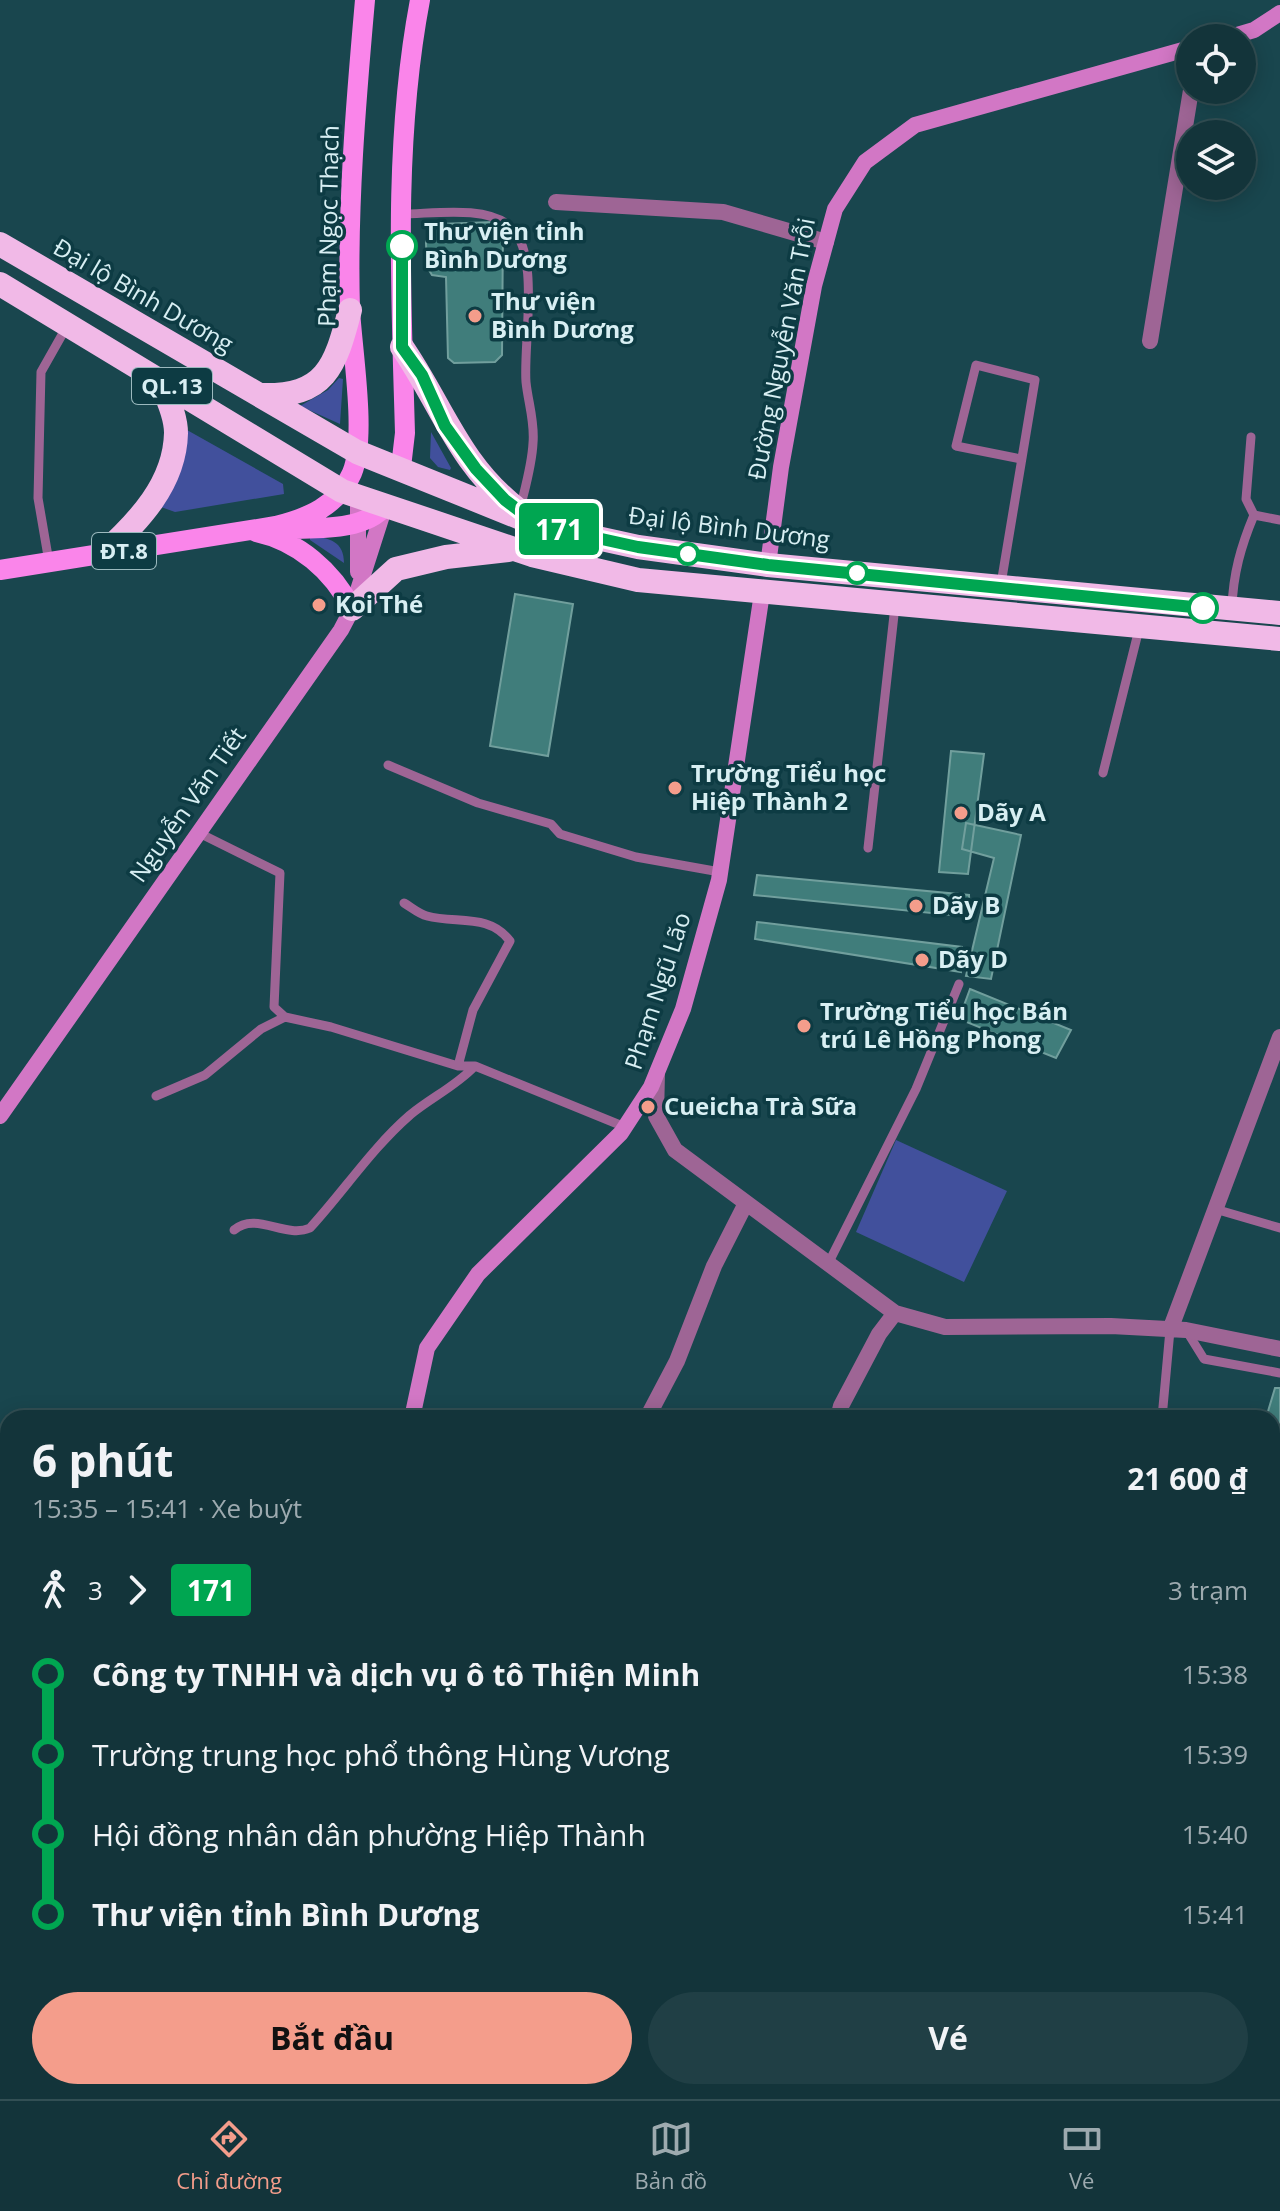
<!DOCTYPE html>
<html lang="vi">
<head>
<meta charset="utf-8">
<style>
  :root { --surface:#13343a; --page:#203f45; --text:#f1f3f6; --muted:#9daaaf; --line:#324f54; --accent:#f49d8b }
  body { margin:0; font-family:"Open Sans",sans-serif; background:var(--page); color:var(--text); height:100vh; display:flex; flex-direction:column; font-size:30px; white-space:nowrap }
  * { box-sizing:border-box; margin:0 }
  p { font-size:26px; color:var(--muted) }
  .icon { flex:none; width:44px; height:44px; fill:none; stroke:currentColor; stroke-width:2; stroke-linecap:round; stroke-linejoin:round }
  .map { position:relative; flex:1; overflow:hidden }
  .panel { position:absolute; left:0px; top:1410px; width:1280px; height:690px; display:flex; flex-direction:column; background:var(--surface); border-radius:24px 24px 0 0; box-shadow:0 4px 20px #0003,0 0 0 2px var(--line) }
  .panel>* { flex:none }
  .badge { padding:0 16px; border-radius:6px; font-size:28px; line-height:52px }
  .fabs { position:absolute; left:1176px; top:24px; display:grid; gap:16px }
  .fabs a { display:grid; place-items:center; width:80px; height:80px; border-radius:50%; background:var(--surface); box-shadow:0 4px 20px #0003,0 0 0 2px var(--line); font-size:40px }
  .map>.badge { position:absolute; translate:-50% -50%; box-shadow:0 0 0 4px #fff }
  .legs { display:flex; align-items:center; gap:12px; height:88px; padding:0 32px; font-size:26px }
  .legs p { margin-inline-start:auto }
  .head { display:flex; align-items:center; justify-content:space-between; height:136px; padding:0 32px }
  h1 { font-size:44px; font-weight:700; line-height:60px }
  .button { display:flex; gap:16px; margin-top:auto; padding:16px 32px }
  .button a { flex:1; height:92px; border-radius:48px; background:var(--accent); color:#111; font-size:32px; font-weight:700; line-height:92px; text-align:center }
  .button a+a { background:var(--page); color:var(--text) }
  ul { padding:0 32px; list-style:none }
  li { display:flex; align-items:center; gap:28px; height:80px; font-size:30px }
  li i { display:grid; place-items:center; width:12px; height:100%; margin:0 10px; background:currentColor }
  li i::after { content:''; width:20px; height:20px; margin:-10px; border:6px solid; border-radius:50%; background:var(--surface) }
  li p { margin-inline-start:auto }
  li:first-child i { background:linear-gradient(#0000 50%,currentColor 0) }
  li:last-child i { background:linear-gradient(currentColor 50%,#0000 0) }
  .tabs { display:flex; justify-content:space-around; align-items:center; height:112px; border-top:2px solid var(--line); background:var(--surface); font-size:22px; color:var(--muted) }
  .tabs a { display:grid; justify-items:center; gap:4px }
  .tabs .active { color:var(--accent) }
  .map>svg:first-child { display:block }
</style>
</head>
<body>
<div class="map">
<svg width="1280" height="2099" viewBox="0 0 1280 2099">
  <rect width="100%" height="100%" fill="#19464e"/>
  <path fill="#41509c" d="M339,378L343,379L340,424L300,406L328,390Z
    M187,430L283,484L284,494L175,512L161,507Z
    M431,432L451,468L450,470L438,467L430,458Z
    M310,537C330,537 344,542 344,563L310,540Z
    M896,1140L1007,1191L964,1282L856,1232Z"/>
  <path fill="#407d7b" stroke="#719f9d" stroke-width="2" d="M494,222L503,225L502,355L495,362L454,363L448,358L446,277L432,275L427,267L426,243L431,227L439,224Z
    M515,594L573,604L548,756L490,746Z
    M951,751L984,754L968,874L939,872Z
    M966,823L1021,835L991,979L966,976L994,858L962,849Z
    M757,875L969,895L970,917L754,895Z
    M757,922L962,947L961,972L755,939Z
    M970,989L1071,1030L1056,1058L959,1019Z
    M1275,1388H1280V1536L1272,1535V1418H1266Z"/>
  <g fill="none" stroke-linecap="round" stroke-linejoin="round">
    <path stroke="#9e6595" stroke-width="9" d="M401,214C433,214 484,205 510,226C541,252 523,344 526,382C528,402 535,422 533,443C532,465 525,488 520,509
      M1251,437L1246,499L1254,515L1280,520
      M49,562L38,498L41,372L67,326
      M1001,584L1035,380L976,365L956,446L1021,459
      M1232,608C1233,574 1241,546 1254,515
      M388,765L478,803L551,824L560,834L636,857L720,872
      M1103,773L1139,629
      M197,832L280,873L274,1007L285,1017L331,1027L458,1066
      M868,848L895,606
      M404,903C411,907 419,914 427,916C456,924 489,913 510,941L473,1010L458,1066H475L625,1127
      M156,1096L205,1075L261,1029L285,1017
      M1215,1209L1280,1228
      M234,1230C256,1211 285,1239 310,1228C344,1191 372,1148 410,1115C432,1097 456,1086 475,1066
      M828,1264L916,1089L959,984
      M1186,1330L1204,1359L1280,1373
      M1162,1418L1170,1330
      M1272,1688L1280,1691
      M1272,1795L1280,1758
      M1272,1884L1280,1890"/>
    <path stroke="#9e6595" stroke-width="16" d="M556,202L723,212L826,242
      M1150,341L1191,90
      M657,1073L656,1116L675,1150L895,1313L879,1334L841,1406L838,1418
      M895,1313L945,1327L1111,1326L1186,1330L1280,1349
      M1170,1330L1280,1037
      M647,1418L677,1361L714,1266L745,1205
      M0,1545L8,1548"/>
    <path stroke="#d277c5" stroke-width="16" d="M1227,38L1254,30L1280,13
      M768,565L781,467L814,286L835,209L865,162L915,125L1190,48
      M358,572V496
      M0,1116L341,630L352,609L385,506
      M412,1418L427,1348L478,1274L621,1133L651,1087L683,1009L719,880L762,593
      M193,2099L195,2092"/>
    <path stroke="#fa85ea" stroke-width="20" d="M401,467L405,433C401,290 393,142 420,0
      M292,529C321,528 365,530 385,506
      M256,532C298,541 333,571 352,609
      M0,570L276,526C308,518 338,506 352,473C367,437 352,350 350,309C347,208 356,101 365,0"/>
    <path stroke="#f1b9e7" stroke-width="24" d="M0,244L357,452L538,525L638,547L768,565L1280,613
      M0,284L342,491L532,555L638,580L1280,639
      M402,347C442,405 458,463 517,509
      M260,395C326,397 335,367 350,310
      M103,554C138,522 175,484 176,433C176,415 166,396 160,379
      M352,609L396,569L446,557L508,550"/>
  </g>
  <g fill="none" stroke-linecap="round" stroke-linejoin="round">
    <g stroke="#fff" stroke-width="18">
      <path id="line-1" d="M402,246V347L422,375L445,426L476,469L505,500L538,525L638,547L768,565L1203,608"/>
    </g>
    <use href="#line-1" stroke="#00a651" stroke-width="12"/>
  </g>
  <g fill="#fff" stroke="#00a651" stroke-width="4">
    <circle cx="402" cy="246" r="14"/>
    <circle cx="688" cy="554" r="10"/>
    <circle cx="857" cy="573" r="10"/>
    <circle cx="1203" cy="608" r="14"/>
  </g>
  <g fill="#f49d8b" stroke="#0d3b43" stroke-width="3">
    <circle cx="475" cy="316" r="8"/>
    <circle cx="319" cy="605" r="8"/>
    <circle cx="675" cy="788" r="8"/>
    <circle cx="961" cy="813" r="8"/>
    <circle cx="916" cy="906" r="8"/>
    <circle cx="922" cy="960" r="8"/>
    <circle cx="804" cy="1026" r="8"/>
    <circle cx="648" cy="1107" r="8"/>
  </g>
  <g text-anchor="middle" stroke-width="7" stroke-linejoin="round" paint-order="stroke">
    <g fill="#0d3b43" stroke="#9bb9be" stroke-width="2">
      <rect x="132" y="368" width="80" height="36" rx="6"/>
      <rect x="92" y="533" width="64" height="36" rx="6"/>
    </g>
    <g font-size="22" font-weight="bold" fill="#d8eff3">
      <text x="172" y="394">QL.13</text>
      <text x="124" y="559">ĐT.8</text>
    </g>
    <g font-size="24" fill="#d8eff3" stroke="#0d3b43">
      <text transform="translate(329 226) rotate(-89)" y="8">Phạm Ngọc Thạch</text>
      <text transform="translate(143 296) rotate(30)" y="8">Đại lộ Bình Dương</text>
      <text transform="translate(782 349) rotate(-79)" y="8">Đường Nguyễn Văn Trỗi</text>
      <text transform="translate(729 528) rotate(7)" y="8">Đại lộ Bình Dương</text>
      <text transform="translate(188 805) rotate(-55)" y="8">Nguyễn Văn Tiết</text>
      <text transform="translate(658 991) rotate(-72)" y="8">Phạm Ngũ Lão</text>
    </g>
    <g font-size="24" font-weight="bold" fill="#d8eff3" stroke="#0d3b43" text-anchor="start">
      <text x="424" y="240">Thư viện tỉnh<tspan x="424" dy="28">Bình Dương</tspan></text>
    </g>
    <g font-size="24" font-weight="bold" fill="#d8eff3" stroke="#0d3b43" text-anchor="start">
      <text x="491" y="310">Thư viện<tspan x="491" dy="28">Bình Dương</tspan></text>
      <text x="335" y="613">Koi Thé</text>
      <text x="691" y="782">Trường Tiểu học<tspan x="691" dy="28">Hiệp Thành 2</tspan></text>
      <text x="977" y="821">Dãy A</text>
      <text x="932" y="914">Dãy B</text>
      <text x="938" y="968">Dãy D</text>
      <text x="820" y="1020">Trường Tiểu học Bán<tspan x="820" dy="28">trú Lê Hồng Phong</tspan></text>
      <text x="664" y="1115">Cueicha Trà Sữa</text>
    </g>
  </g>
</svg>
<div class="fabs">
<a><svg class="icon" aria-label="locate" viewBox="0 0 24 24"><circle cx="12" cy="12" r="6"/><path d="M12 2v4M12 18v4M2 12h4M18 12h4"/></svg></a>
<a><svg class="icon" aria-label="layers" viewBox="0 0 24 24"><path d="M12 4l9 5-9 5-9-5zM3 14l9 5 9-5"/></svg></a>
</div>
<b class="badge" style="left:559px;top:529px;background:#00a651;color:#fff">171</b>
<section class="panel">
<div class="head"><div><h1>6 phút</h1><p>15:35 – 15:41 · Xe buýt</p></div><b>21 600 ₫</b></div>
<div class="legs"><svg class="icon" aria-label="walk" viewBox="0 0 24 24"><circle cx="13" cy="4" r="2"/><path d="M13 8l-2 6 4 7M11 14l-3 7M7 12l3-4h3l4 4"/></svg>3<svg class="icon" aria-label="forward" viewBox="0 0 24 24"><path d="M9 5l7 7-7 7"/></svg><b class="badge" style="background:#00a651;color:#fff">171</b><p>3 trạm</p></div>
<ul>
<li><i style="color:#00a651"></i><b>Công ty TNHH và dịch vụ ô tô Thiện Minh</b><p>15:38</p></li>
<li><i style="color:#00a651"></i><span>Trường trung học phổ thông Hùng Vương</span><p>15:39</p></li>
<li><i style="color:#00a651"></i><span>Hội đồng nhân dân phường Hiệp Thành</span><p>15:40</p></li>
<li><i style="color:#00a651"></i><b>Thư viện tỉnh Bình Dương</b><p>15:41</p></li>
</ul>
<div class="button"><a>Bắt đầu</a><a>Vé</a></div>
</section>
</div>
<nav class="tabs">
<a class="active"><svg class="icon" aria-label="directions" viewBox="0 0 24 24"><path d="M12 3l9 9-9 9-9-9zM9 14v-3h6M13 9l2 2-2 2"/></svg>Chỉ đường</a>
<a><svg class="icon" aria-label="map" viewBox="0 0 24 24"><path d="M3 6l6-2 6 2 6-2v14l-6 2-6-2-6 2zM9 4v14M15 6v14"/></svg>Bản đồ</a>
<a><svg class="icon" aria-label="tickets" viewBox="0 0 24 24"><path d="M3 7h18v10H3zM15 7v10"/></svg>Vé</a>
</nav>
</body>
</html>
